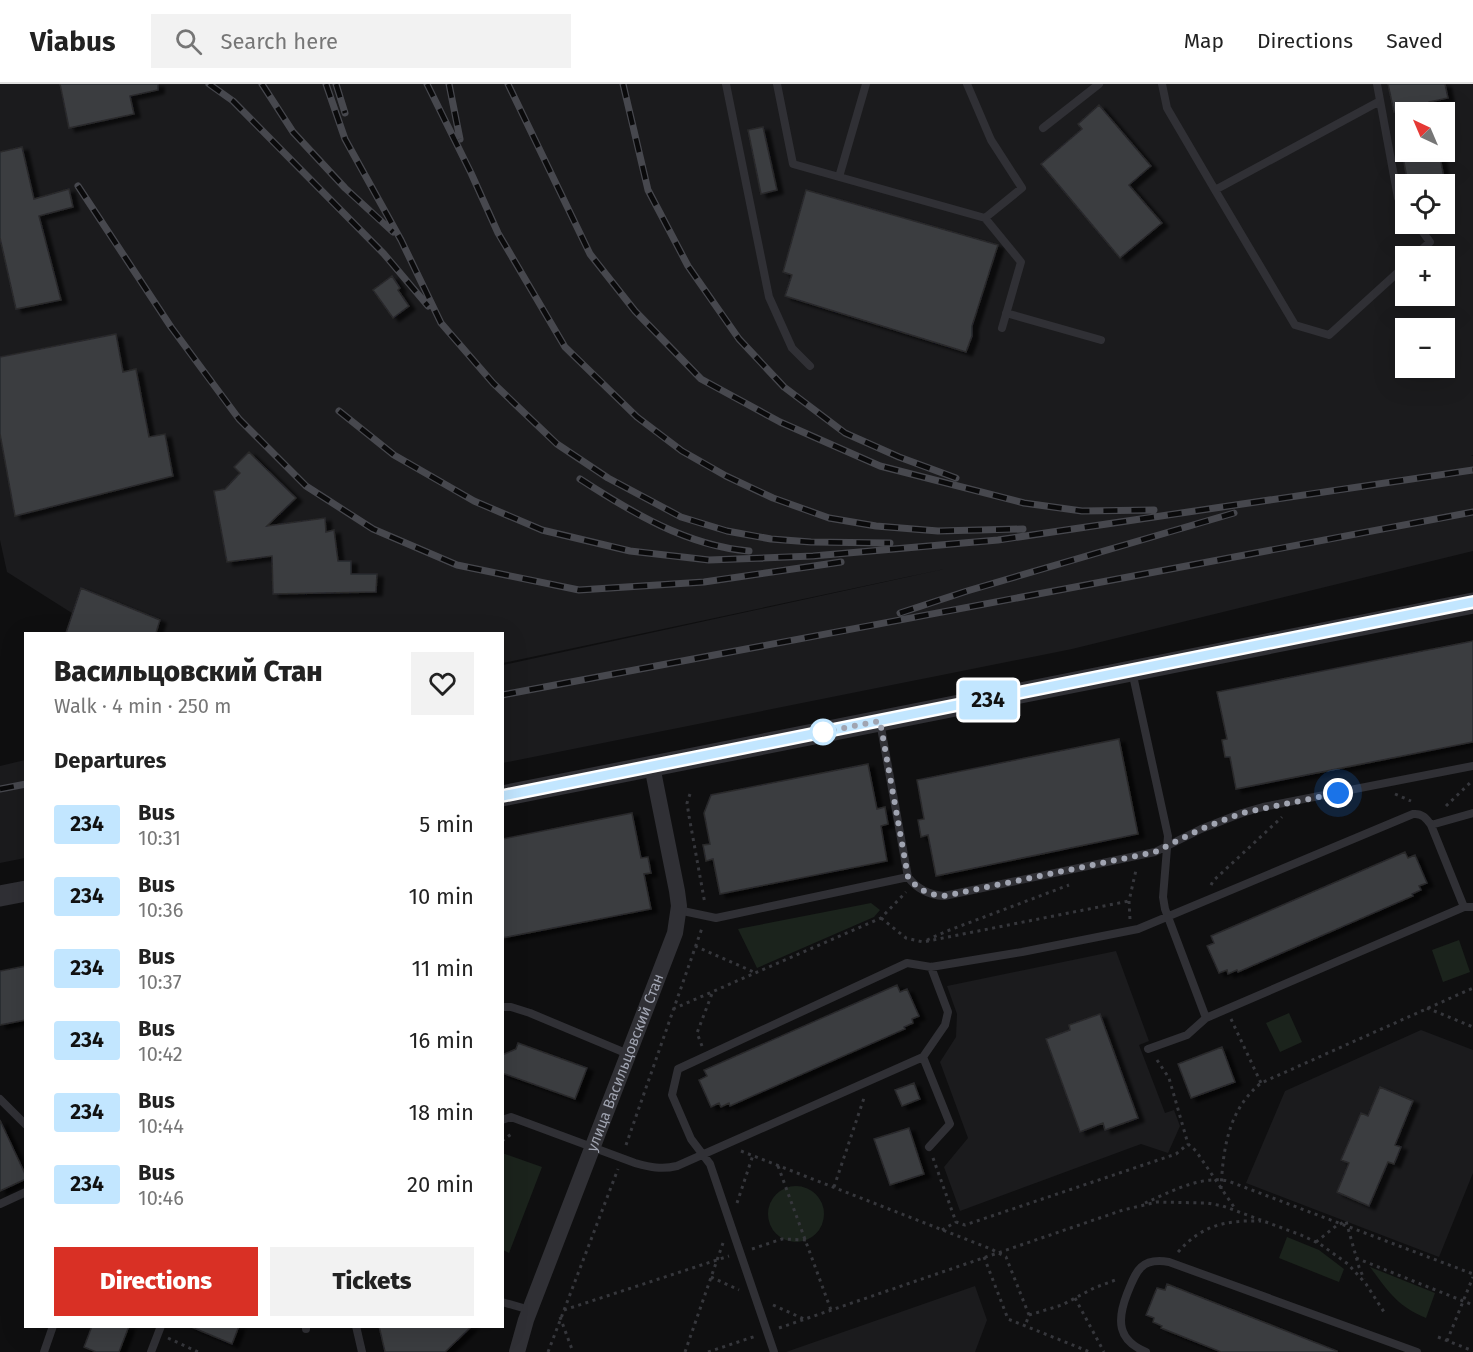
<!DOCTYPE html>
<html lang="en">
<head>
<meta charset="utf-8">
<style>
  :root { --surface:#fff; --page:#f2f2f2; --text:#222; --muted:#767676; --line:#e0e0e0; --accent:#d93025 }
  body { margin:0; font-family:"Fira Sans",sans-serif; background:var(--page); color:var(--text); height:100vh; display:flex; flex-direction:column; font-size:22px; white-space:nowrap }
  * { box-sizing:border-box; margin:0 }
  p { font-size:20px; color:var(--muted) }
  .icon { flex:none; width:33px; height:33px; fill:none; stroke:currentColor; stroke-width:2; stroke-linecap:round; stroke-linejoin:round }
  .map { position:relative; flex:1; overflow:hidden }
  .drawer { position:absolute; left:24px; top:548px; width:480px; height:696px; display:flex; flex-direction:column; background:var(--surface); border-radius:0px; box-shadow:0 6px 24px #0002 }
  .drawer>* { flex:none }
  .badge { padding:0 12px; border-radius:4px; font-size:21px; line-height:39px }
  .needle { width:39px; rotate:316deg }
  .tools { position:absolute; left:1395px; top:18px; display:grid; gap:12px }
  .tools a { display:grid; place-items:center; width:60px; height:60px; border-radius:0px; background:var(--surface); box-shadow:0 6px 24px #0002; font-size:30px }
  .you { position:absolute; width:30px; height:30px; margin:-15px; border:4px solid #fff; border-radius:50%; background:#1a73e8; box-shadow:0 0 0 9px #1a73e833 }
  .map>.badge { position:absolute; translate:-50% -50%; box-shadow:0 0 0 3px #fff }
  h2 { padding:0 30px; font-size:22px; line-height:54px }
  .round { display:grid; place-items:center; flex:none; width:63px; height:63px; border-radius:0px; background:var(--page) }
  .overview { display:flex; align-items:center; justify-content:space-between; height:102px; padding:0 30px }
  h1 { font-size:28px; font-weight:800; line-height:45px }
  .primary-button { display:flex; gap:12px; margin-top:auto; padding:12px 30px }
  .primary-button a { flex:1; height:69px; border-radius:0px; background:var(--accent); color:#fff; font-size:24px; font-weight:800; line-height:69px; text-align:center }
  .primary-button a+a { background:var(--page); color:var(--text) }
  ul { padding:0; list-style:none }
  li { display:flex; align-items:center; gap:18px; height:72px; padding:0 30px }
  li div { flex:1 }
  li b { display:block; font-size:22px }
  li em { font-style:normal }
  li .badge { min-width:66px; font-weight:700; text-align:center }
  header { display:flex; align-items:center; gap:36px; box-sizing:border-box; height:84px; padding:0 30px; background:var(--surface); border-bottom:2px solid var(--line) }
  header strong { font-size:28px }
  nav { display:flex; gap:33px; margin-inline-start:auto; font-size:21px }
  .search { width:420px; height:54px; background:var(--page); display:flex; align-items:center; gap:15px; box-sizing:border-box; padding:0 21px; border-radius:0px; color:var(--muted); font-size:22px }
  .map>svg:first-child { display:block }
</style>
</head>
<body>
<header>
<strong>Viabus</strong>
<div class="search"><svg class="icon" aria-label="search" viewBox="0 0 24 24"><circle cx="10" cy="10" r="6"/><path d="M15 15l6 6"/></svg>Search here</div>
<nav><a>Map</a><a>Directions</a><a>Saved</a></nav>
</header>
<div class="map">
<svg width="1473" height="1268" viewBox="0 0 1473 1268">
  <defs>
    <filter id="shadow"><feDropShadow dx="6" dy="3.5" stdDeviation="1.5" flood-color="#0009"/></filter>
  </defs>
  <rect width="100%" height="100%" fill="#0f0f10"/>
  <path fill="#1b1b1d" fill-rule="evenodd" d="M0,0H1473V371L1471,372H1473V467L1072,565L503,679V581L949,484L503,579L502,549H115L94,543L7,488L0,456ZM1406,28H1444V68H1406ZM1406,100H1444V140H1406ZM1406,172H1444V212H1406ZM1406,244H1444V284H1406Z
    M25,676V774L0,779V682Z
    M1116,867L1149,957L1139,961L1165,1029L1174,1026L1180,1042L1168,1069L1141,1060L960,1127L944,1083L968,1054L940,978L956,953L957,930L947,902Z
    M1421,946L1473,966V1089L1439,1173L1246,1099L1285,1007Z
    M975,1202L987,1236L975,1268H786Z"/>
  <path fill="#1b231c" d="M871,819L880,826L874,833L757,884L738,845Z
    M1459,856L1470,888L1443,898L1432,866Z
    M1289,929L1302,958L1280,968L1266,939Z
    M502,1069L542,1083L509,1169L503,1166Z
    M768 1130a28 28 0 1 1 56 0a28 28 0 1 1-56 0Z
    M1287,1153L1319,1166L1344,1185L1339,1198L1279,1174Z
    M1370,1183L1435,1209L1426,1234C1397,1222 1388,1207 1370,1183Z"/>
  <path fill="#3b3c40" stroke="#29292c" stroke-width="1.5" filter="url(#shadow)" d="M60,0H158V6L130,12L134,30L69,44Z
    M1388,0H1445L1448,14L1429,18L1431,28H1394Z
    M1099,21L1151,82L1129,101L1162,139L1120,174L1041,80L1082,45L1078,40Z
    M763,43L777,106L761,110L748,46Z
    M22,63L34,115L69,105L73,123L39,132L61,216L16,225L0,154V68Z
    M1402,68H1439L1445,99L1408,100Z
    M806,106L998,161L972,242V252L966,268L785,212L792,191L783,188Z
    M392,192L400,204L398,206L409,222L393,234L373,206Z
    M116,250L123,288L136,285L149,353L165,350L173,392L15,432L0,350V273Z
    M249,368L296,414L267,442L325,434L326,448L334,446L338,477H351V490H377L376,508L273,510L272,472L227,478L214,407L225,405L240,389L234,383Z
    M81,504L160,536L156,549H66Z
    M1473,557V658L1236,705L1230,673H1225L1222,656L1227,655L1217,608Z
    M1119,655L1138,750L936,792L928,751L921,753L918,736L924,735L917,696Z
    M868,680L877,725L885,723L888,740L881,742L887,777L720,810L713,775L706,777L703,761L710,760L704,729L711,711Z
    M632,729L641,774L648,773L651,789L644,790L651,825L502,854V755Z
    M1405,768L1408,774L1415,771L1427,799L1419,802L1421,806L1412,810L1413,812L1238,888L1237,886L1228,890L1227,886L1219,889L1207,862L1214,859L1211,852Z
    M26,882V936L0,941V887Z
    M897,901L900,908L907,905L919,932L912,935L913,939L904,943L905,945L730,1022L729,1019L721,1023L719,1019L711,1023L699,996L707,992L704,986Z
    M1100,930L1138,1034L1105,1046L1103,1039L1080,1048L1046,955L1070,946L1069,941Z
    M518,959L587,984L575,1015L502,989V971L516,965Z
    M1222,963L1235,998L1191,1014L1178,980Z
    M914,999L920,1015L902,1022L895,1006Z
    M1380,1003L1413,1017L1395,1061L1401,1063L1394,1080L1388,1078L1369,1122L1337,1108L1349,1079L1341,1076L1361,1029L1368,1032Z
    M0,1036L26,1092V1095L0,1107Z
    M909,1044L924,1090L890,1101L874,1055Z
    M1167,1200L1337,1267V1268H1221L1161,1244L1162,1242L1153,1238L1154,1234L1146,1231L1157,1204L1165,1206Z
    M92,1242H129L119,1268H96L84,1263Z
    M189,1242H239L232,1260Z
    M379,1242H472L445,1268H385Z"/>
  <g fill="none" stroke-linecap="round" stroke-linejoin="round">
    <path stroke="#36373c" stroke-width="3" stroke-dasharray="3 4.5" stroke-linecap="butt" d="M690,710L687,719L689,732L705,820
      M1395,710L1411,717
      M1446,722L1473,696
      M1211,801L1213,797L1282,733
      M881,834L906,854L923,858L1129,817
      M1130,835L1129,817L1136,786
      M927,856L947,847L1069,801
      M695,862L756,889
      M1427,924L1473,943
      M673,925L881,834L906,808
      M1231,935L1261,999
      M702,962L697,949L713,907
      M1157,976L1169,994L1188,1060L1196,1067L1236,1126
      M502,1057L514,1048
      M626,1061L702,844
      M741,1067L991,1165L1006,1173L1029,1231L1025,1242
      M933,1074L956,1138L965,1141L1176,1070L1188,1060
      M778,1082L831,1226
      M834,1103L864,1014
      M1221,1105C1223,1065 1228,1026 1261,999L1473,904
      M737,1119L753,1071
      M1145,1119C1170,1108 1201,1091 1228,1097L1473,1190
      M942,1146L956,1138
      M1316,1158L1336,1142L1346,1137L1359,1183L1364,1195
      M752,1165L782,1155L806,1156
      M1178,1168C1202,1141 1226,1136 1261,1137
      M984,1173L1008,1235L1090,1268
      M1356,1174L1473,1221
      M711,1193L739,1206
      M1075,1214L1104,1268
      M773,1221L804,1235
      M564,1226L729,1172
      M1029,1231L1062,1221L1094,1204L1118,1195
      M560,1233L573,1268
      M779,1244L1123,1126L1157,1118L1207,1119L1223,1122L1301,1151L1320,1160L1348,1180L1366,1200L1384,1228
      M1438,1253L1473,1267
      M168,1254L198,1268
      M1447,1257L1473,1193
      M548,1268L618,1085
      M685,1268L723,1159
      M708,1268L756,1252"/>
    <path stroke="#303035" stroke-width="8" d="M726,0L769,213L792,264L810,282
      M777,0L793,80L985,134L1021,178L1002,244
      M967,0L991,56L1022,104L985,134
      M1162,0L1167,24L1215,106
      M1377,0L1398,114L1406,124
      M1380,17L1215,106L1295,241L1329,251L1406,181
      M1043,44L1099,0
      M839,93L866,0
      M1415,172L1430,158L1417,140
      M1006,229L1101,256
      M1132,587L1168,752L1163,813L1165,825L1206,934
      M880,638L908,793
      M1431,741L1473,729
      M678,826L716,834L908,793C917,805 929,811 944,812L1155,768L1201,745L1242,729L1263,723L1473,682
      M502,923H511L530,929L628,970
      M1148,965L1187,951L1206,934L1464,823H1473
      M923,973L950,1040L929,1063
      M0,1015L26,1041
      M502,1036L511,1033L635,1079C650,1083 661,1086 677,1082L923,973L945,941L948,928L931,883
      M0,1120L26,1108
      M502,1218L530,1226
      M306,1242V1245
      M356,1242L362,1268
      M44,1268L53,1242
      M151,1268L161,1242
      M774,1268L710,1080L691,1055L672,1011L678,985L907,879L931,883L1022,868L1138,845L1413,730C1422,729 1426,734 1431,741L1464,823
      M1146,1268C1117,1256 1117,1236 1127,1210C1136,1187 1141,1173 1169,1178L1417,1268"/>
    <path stroke="#303035" stroke-width="16" id="s1" d="M517,1268L526,1236L675,849L679,822L677,807L652,682"/>
    <path stroke="#303035" stroke-width="21" d="M502,712L1473,519
      M0,812L26,807"/>
    <g stroke="#47484e" stroke-width="7">
      <path id="rail" d="M209,0L233,17L384,170L428,222
        M262,0L293,48L345,104L393,148
        M326,0L345,55L401,156L441,239L493,299L557,360L608,394L681,433L727,447L771,455L811,458L890,459
        M336,0L345,29
        M427,0L471,89L498,149L565,263L637,333L682,367L726,392L773,414L829,434L876,442L938,447L1023,445
        M449,0L460,55
        M508,0L590,170L635,227L701,295L780,338L880,382L1024,419L1082,427L1154,426
        M623,0L648,106L688,182L739,255L784,303L845,349L899,373L956,394
        M78,102L171,243L239,335L306,402L373,445L457,481L579,506L704,498L841,478
        M339,327L394,371L474,417L542,446L630,467L709,476L813,472L998,456L1473,386
        M580,395C631,428 687,462 749,467
        M900,529L967,507L1234,429
        M502,611L1473,428
        M0,705L26,700"/>
    </g>
    <use href="#rail" stroke="#0a0a0b" stroke-width="4.5" stroke-dasharray="14" stroke-linecap="butt"/>
  </g>
  <g fill="none" stroke-linecap="round" stroke-linejoin="round">
    <g stroke="#fff" stroke-width="14">
      <path id="line" d="M502,712L1473,518"/>
    </g>
    <use href="#line" stroke="#c2e6ff" stroke-width="9"/>
    <path stroke="#a0a4b1" stroke-width="6" stroke-dasharray="0 10.8" d="M823,648L880,637L908,793C917,805 929,811 944,812L1155,768L1201,745L1242,729L1338,709"/>
  </g>
  <circle fill="#fff" stroke="#c2e6ff" stroke-width="3" cx="823" cy="648" r="12"/>
  <g text-anchor="middle" stroke-width="6" stroke-linejoin="round" paint-order="stroke">
    <g font-size="15" fill="#a0a4b1" stroke="#0a0a0b">
      <text dy="5" stroke="none"><textPath href="#s1" startOffset="309">улица Васильцовский Стан</textPath></text>
    </g>
  </g>
</svg>
<div class="tools">
<a><svg class="needle" viewBox="-14 -14 28 28"><path d="M0-13l5 13h-10z" fill="#e53935"/><path d="M0 13l5-13h-10z" fill="#767676"/></svg></a>
<a><svg class="icon" aria-label="locate" viewBox="0 0 24 24"><circle cx="12" cy="12" r="6"/><path d="M12 2v4M12 18v4M2 12h4M18 12h4"/></svg></a>
<a>+</a>
<a>−</a>
</div>
<div class="you" style="left:1338px;top:709px"></div>
<b class="badge" style="left:988px;top:616px;background:#c2e6ff;color:#111">234</b>
<section class="drawer">
<div class="overview"><div><h1>Васильцовский Стан</h1><p>Walk · 4 min · 250 m</p></div><a class="round"><svg class="icon" aria-label="heart" viewBox="0 0 24 24"><path d="M12 20l-8-8c-3-5 5-10 8-4 3-6 11-1 8 4z"/></svg></a></div>
<h2>Departures</h2>
<ul>
<li><span class="badge" style="background:#c2e6ff;color:#111">234</span><div><b>Bus</b><p>10:31</p></div><em>5 min</em></li>
<li><span class="badge" style="background:#c2e6ff;color:#111">234</span><div><b>Bus</b><p>10:36</p></div><em>10 min</em></li>
<li><span class="badge" style="background:#c2e6ff;color:#111">234</span><div><b>Bus</b><p>10:37</p></div><em>11 min</em></li>
<li><span class="badge" style="background:#c2e6ff;color:#111">234</span><div><b>Bus</b><p>10:42</p></div><em>16 min</em></li>
<li><span class="badge" style="background:#c2e6ff;color:#111">234</span><div><b>Bus</b><p>10:44</p></div><em>18 min</em></li>
<li><span class="badge" style="background:#c2e6ff;color:#111">234</span><div><b>Bus</b><p>10:46</p></div><em>20 min</em></li>
</ul>
<div class="primary-button"><a>Directions</a><a>Tickets</a></div>
</section>
</div>
</body>
</html>
